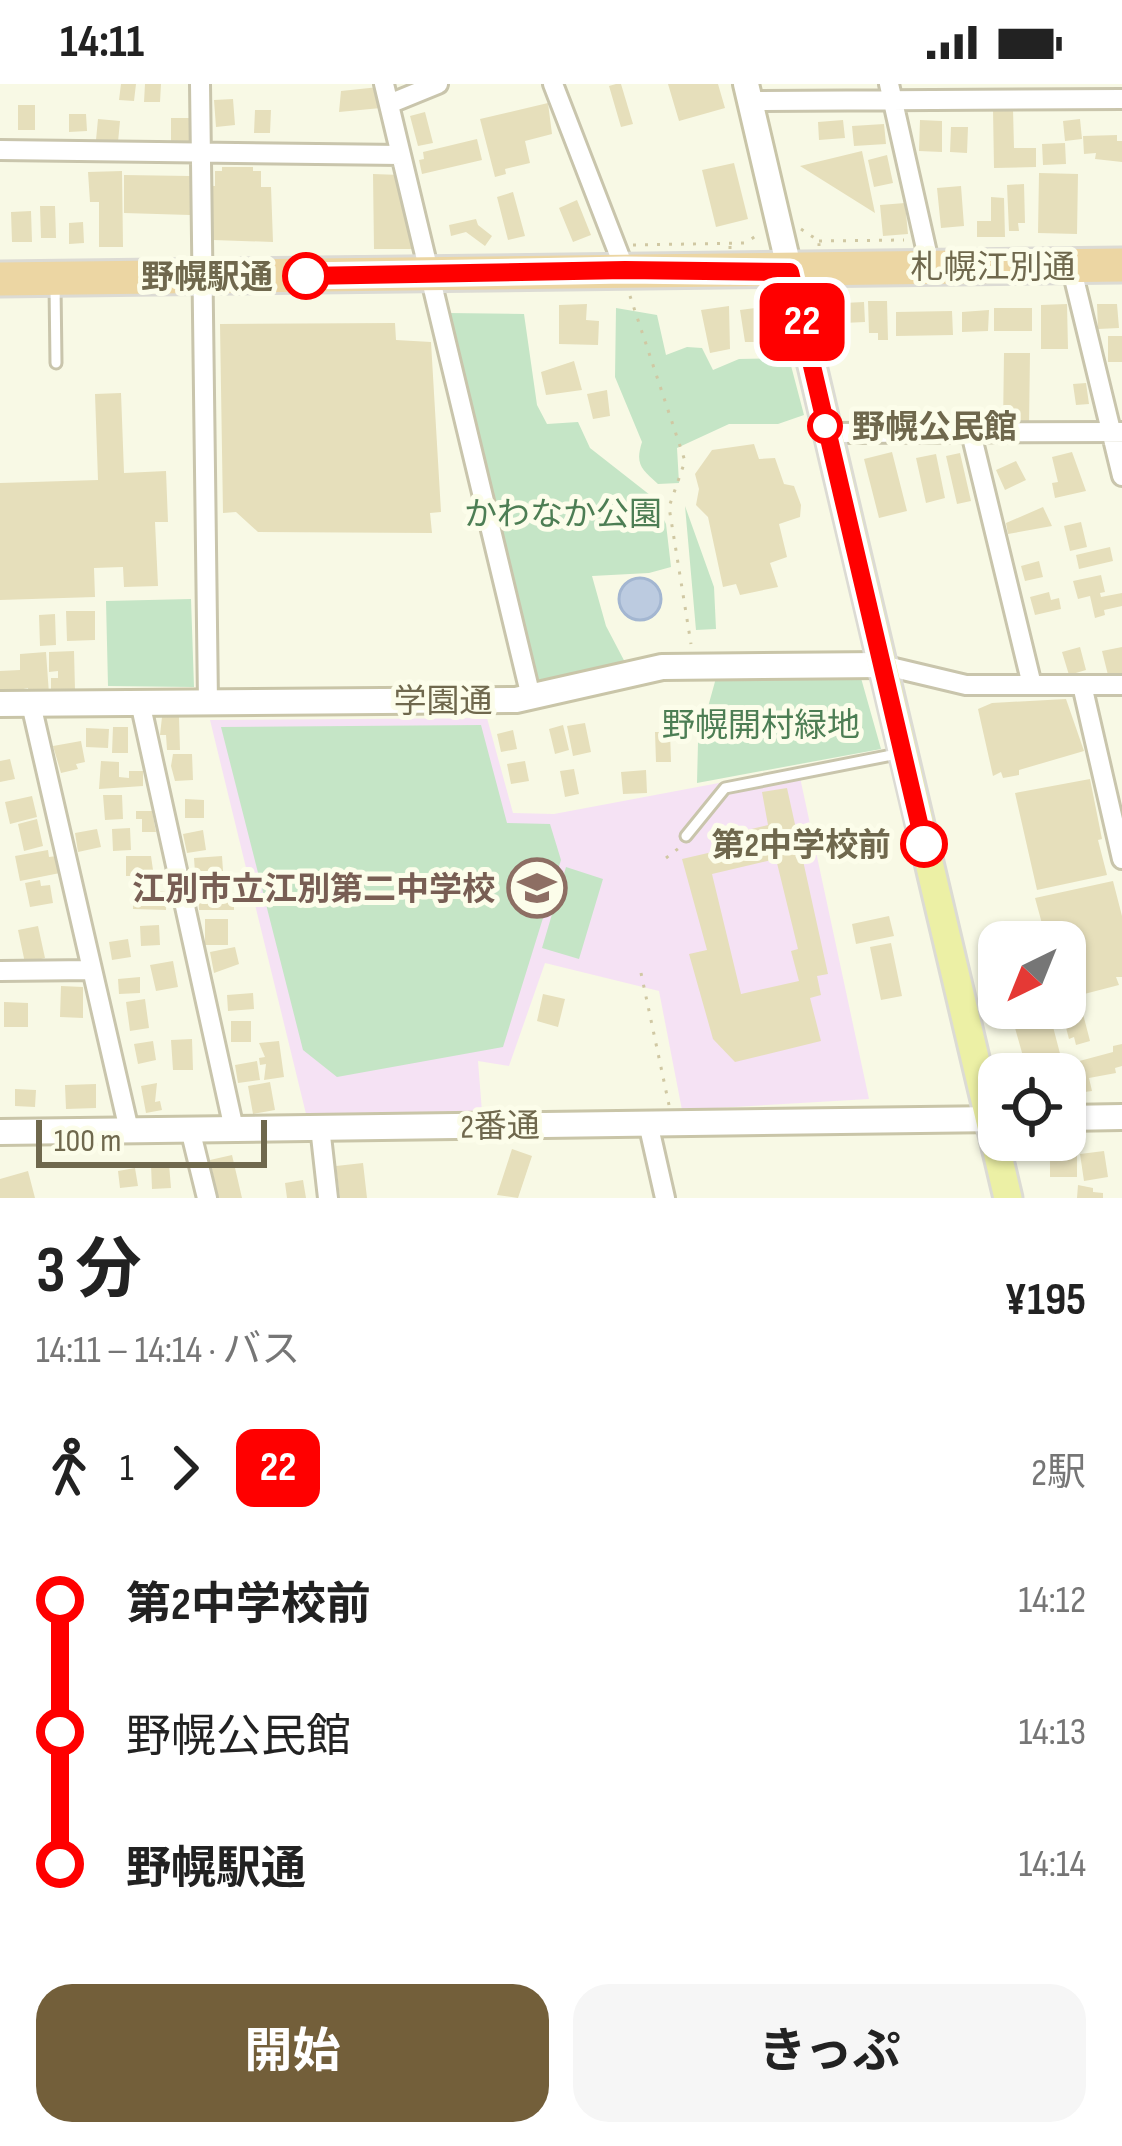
<!DOCTYPE html>
<html lang="ja">
<head>
<meta charset="utf-8">
<style>
  :root { --surface:#fff; --page:#f6f6f6; --text:#222; --muted:#767676; --accent:#735f3a }
  body { margin:0; font-family:"Sofia Sans Condensed","Noto Sans JP",sans-serif; background:var(--page); color:var(--text); height:100vh; display:flex; flex-direction:column; font-size:45px; white-space:nowrap }
  * { box-sizing:border-box; margin:0 }
  p { font-size:39px; color:var(--muted) }
  .icon { flex:none; width:66px; height:66px; fill:none; stroke:currentColor; stroke-width:2; stroke-linecap:round; stroke-linejoin:round }
  .map { position:relative; height:1114px; overflow:hidden }
  .drawer { display:flex; flex-direction:column; background:var(--surface); flex:1 }
  .drawer>* { flex:none }
  .badge { padding:0 24px; border-radius:18px; font-size:42px; line-height:78px }
  .needle { width:78px; rotate:223deg }
  .controls { position:absolute; left:978px; top:837px; display:grid; gap:24px }
  .controls a { display:grid; place-items:center; width:108px; height:108px; border-radius:24px; background:var(--surface); box-shadow:0 3px 9px #0004; font-size:60px }
  .scale { position:absolute; left:36px; bottom:30px; width:231px; box-sizing:border-box; padding-left:12px; border:6px solid #6f684d; border-top:0; font-size:33px; line-height:42px; white-space:nowrap; color:#6f684d; -webkit-text-stroke:9px #fcfdea; paint-order:stroke }
  .map>.badge { position:absolute; translate:-50% -50%; box-shadow:0 0 0 6px #fff }
  .legs { display:flex; align-items:center; gap:18px; height:132px; padding:0 36px; font-size:39px }
  .legs p { margin-inline-start:auto }
  .overview { display:flex; align-items:center; justify-content:space-between; height:204px; padding:0 36px }
  h1 { font-size:66px; font-weight:700; line-height:90px }
  .primary-button { display:flex; gap:24px; margin-top:auto; padding:24px 36px }
  .primary-button a { flex:1; height:138px; border-radius:36px; background:var(--accent); color:#fff; font-size:48px; font-weight:700; line-height:138px; text-align:center }
  .primary-button a+a { background:var(--page); color:var(--text) }
  ul { padding:0 36px; list-style:none }
  li { display:flex; align-items:center; gap:42px; height:132px; font-size:45px }
  li i { display:grid; place-items:center; width:18px; height:100%; margin:0 15px; background:currentColor }
  li i::after { content:''; width:30px; height:30px; margin:-15px; border:9px solid; border-radius:50%; background:var(--surface) }
  li p { margin-inline-start:auto }
  li:first-child i { background:linear-gradient(#0000 50%,currentColor 0) }
  li:last-child i { background:linear-gradient(currentColor 50%,#0000 0) }
  .status { display:flex; justify-content:space-between; align-items:center; height:84px; padding:0 60px; background:var(--surface); direction:ltr }
  .status svg { height:33px; fill:currentColor }
  .map>svg:first-child { display:block }
</style>
</head>
<body>
<div class="status"><b>14:11</b><svg viewBox="0 0 49 12"><path d="M0 12V9h3v3zM5 12V6h3v6zM10 12V3h3v9zM15 12V0h3v12zM26 1h20v11H26zM47 4h2v5h-2z"/></svg></div>
<div class="map">
<svg width="1122" height="1114" viewBox="0 0 1122 1114">
  <rect width="100%" height="100%" fill="#f8f9e5"/>
  <path fill="#f5e2f4" d="M487,634L513,729L554,730L798,684L869,1015L682,1026L659,907L545,879L509,982L478,977L482,1028L307,1034L210,636Z"/>
  <path fill="#c5e5c6" d="M616,224L657,231L666,271L687,263L702,264L713,286L739,275L789,274L804,331L778,340H729L677,364L679,399L658,400C641,385 635,380 642,358L615,293Z
    M447,229L524,230L537,321L547,340L578,338L590,364L664,422L658,424L666,440L671,483L649,489L592,492L606,542L628,584L532,603Z
    M685,422L714,503L716,545L696,546Z
    M191,515L194,603L108,602L106,517Z
    M716,594H861L881,665L697,699L698,659Z
    M481,641L507,739L550,740L561,776L503,963L337,993L303,966L221,643Z
    M566,783L603,795L579,875L542,864Z"/>
  <path fill="#bccbe0" stroke="#a3b6d1" stroke-width="3" d="M619 515a21 21 0 1 1 42 0a21 21 0 1 1-42 0Z"/>
  <path fill="#e6dfbb" fill-rule="evenodd" d="M121,0H136L134,17L119,16Z
    M145,0H161L160,18H144Z
    M616,0H621L633,40L621,43L609,2Z
    M668,0H718L725,24L679,37Z
    M379,3L381,24L339,28L341,7Z
    M233,15L235,41L216,43L214,16Z
    M548,19L552,50L525,57L530,79L505,85L506,90L495,93L480,35Z
    M18,21H35V46H18Z
    M993,25H1013L1014,64H1036V83L994,84Z
    M255,26H271L270,49H254Z
    M425,28L433,59L418,62L410,32Z
    M69,30H86L87,47L69,48Z
    M171,34H190V61H171Z
    M98,35L120,37L118,58L96,56Z
    M1080,35L1082,55L1065,57L1063,37Z
    M843,36L845,54L819,56L818,38Z
    M920,36L942,37V68L919,67Z
    M884,40L886,60L854,62L852,42Z
    M951,43H968L967,69L950,68Z
    M1117,51V57H1122V78L1095,75L1096,69L1084,70L1083,52Z
    M477,55L482,76L422,90L419,76L424,75L423,68Z
    M1065,59L1066,80L1043,81L1042,60Z
    M862,67L875,129L800,82Z
    M887,71L893,99L874,103L868,76Z
    M734,79L748,135L716,143L702,86Z
    M222,83H253V87H261V103H271L273,158L213,156L211,102H215V87H222Z
    M122,87L123,163H99V118H90L88,88Z
    M1039,89L1078,90L1077,150L1038,149Z
    M373,90L400,91L412,165H374Z
    M124,91L190,92V131L124,129Z
    M1024,100L1025,139H1018L1019,147H1009L1007,101Z
    M961,102L964,142L941,144L937,104Z
    M513,108L525,152L508,156L497,113Z
    M991,113L1004,114L1005,153H977V137H991Z
    M577,116L591,151L573,158L559,124Z
    M905,119L908,150L883,152L880,121Z
    M40,122H55L56,154H41Z
    M31,127L32,158H12L11,128Z
    M476,135L478,141L492,152L485,162L466,148L451,152L449,141Z
    M83,138L84,159L69,160V139Z
    M868,217H887L888,256H878V249H869Z
    M864,218L865,238L843,239L842,230H824L823,220Z
    M587,220L586,236L599,237L598,261L559,260V221Z
    M1067,220L1068,265H1041V221Z
    M1097,220H1117L1119,244L1098,245Z
    M729,222L730,265L710,269L701,226Z
    M763,223L770,258H745L740,226Z
    M994,224H1032V247H994Z
    M989,226L988,247L962,248V228Z
    M952,227L953,251L896,252V228Z
    M837,232L844,263L829,266L822,236Z
    M395,239L396,256L431,258L441,428L430,429L432,449L258,448L236,428L223,429L220,240Z
    M1108,252H1122V278H1108Z
    M1004,269H1030L1029,342H1003Z
    M574,277L582,306L546,311L541,288Z
    M1086,299L1089,320L1076,321L1073,300Z
    M607,306L610,332L593,335L587,310Z
    M121,309L124,389L166,387L168,438H155L158,502L124,503L123,483L94,484L95,513L0,516V399L98,396L95,310Z
    M754,360L759,375L775,374L784,400L794,402L801,421L800,433L779,440L787,473L770,479L778,503L740,511L736,500L723,503L708,433L696,421L699,405L695,390L712,366Z
    M892,368L907,427L879,434L864,375Z
    M1072,368L1086,407L1055,414L1052,399L1058,398L1052,373Z
    M960,369L971,417L957,420L946,372Z
    M936,370L945,414L926,419L916,374Z
    M1016,377L1026,396L1005,406L996,386Z
    M1043,423L1052,442L1008,450L1006,439Z
    M1081,438L1087,463L1070,467L1064,442Z
    M1110,463L1113,477L1079,485L1076,471Z
    M1039,477L1043,493L1025,497L1021,482Z
    M1101,491L1105,508L1100,509L1101,513L1122,509V522L1104,526L1105,531L1095,534L1090,512L1078,515L1073,497Z
    M1049,508L1051,516L1059,514L1061,525L1035,531L1030,513Z
    M66,527H95V556L67,557Z
    M55,530L56,561L40,562L39,531Z
    M1080,563L1086,586L1069,591L1062,568Z
    M1122,563V592L1109,595L1102,567Z
    M74,567L75,606L51,607V594H58V587L49,588V568Z
    M46,568L49,610L28,611V604L0,610V587L20,586V570Z
    M1066,615L1084,667L1019,686V691L1003,694L1001,688L993,692L978,625L992,619Z
    M162,633H179L180,666H167L166,651H160Z
    M585,639L591,668L573,672L567,642Z
    M563,641L569,666L555,670L549,645Z
    M113,643H128V669H112Z
    M86,644L109,645L108,664L86,663Z
    M513,646L517,665L501,668L497,650Z
    M655,648H670L671,678H656Z
    M81,657L85,678L76,680L78,685L61,689L53,662Z
    M173,670H192L193,696L175,697L171,682Z
    M10,675L15,695L0,698V677Z
    M101,677L119,678V693L129,694V687H143V702L99,705Z
    M525,677L529,697L511,700L507,680Z
    M574,685L579,710L565,713L560,687Z
    M646,686L647,709L623,710L621,688Z
    M1090,695L1102,755L1098,756L1107,791L1037,806L1015,709Z
    M787,704L828,890L817,892L821,911L810,914L821,957L735,978L713,955L689,870L707,866L682,775L734,763L730,750L768,741L762,708ZM776,775L798,865L791,867L799,897L741,910L712,790Z
    M103,711H122L123,735L105,736Z
    M32,712L37,733L10,740L5,718Z
    M185,715L204,716V734H185Z
    M136,727H152L156,748H142V735H136Z
    M37,735L43,762L24,767L18,740Z
    M130,744L131,766L113,767L112,745Z
    M97,745L101,763L78,768L75,749Z
    M203,746L206,766L187,769L183,750Z
    M48,766L49,773L57,772L60,789L20,797L15,772Z
    M126,772H151L154,793L131,796L132,792H126Z
    M222,772L223,787L195,788L194,774Z
    M40,796L41,802L50,801L53,819L30,823L25,799Z
    M1113,797L1122,832V893H1116L1119,901L1065,915V858H1047L1035,814Z
    M134,806L167,808L166,826L133,825Z
    M198,807H225V816H234V826H199Z
    M889,832L894,852L856,860L852,840Z
    M205,835H228V861H205Z
    M159,841L160,861L141,862L140,842Z
    M38,842L45,874L25,879L18,846Z
    M128,855L131,873L112,876L109,858Z
    M891,859L902,912L881,916L870,863Z
    M235,863L239,880L214,889L210,868Z
    M173,877L178,903L156,907L150,881Z
    M140,893V909L119,910L118,895Z
    M61,902L83,903V934L60,933Z
    M253,909L254,925L228,927L227,911Z
    M543,910L565,915L558,943L537,937Z
    M145,915L149,944L130,947L126,918Z
    M4,918L28,919V943H4Z
    M1082,926L1090,957L1076,961L1074,953L1069,955L1065,940L1071,939L1068,929Z
    M1051,935L1064,985L1028,990L1015,944Z
    M231,937H251V958H231Z
    M192,955L193,986H173L171,956Z
    M153,957L156,976L138,980L134,960Z
    M279,957L284,993L264,996L266,980L260,981L259,974L265,973L259,959Z
    M1122,960V982L1115,984L1116,989L1089,994L1092,1007L1077,1009L1072,979L1113,968V962Z
    M257,977L260,996L238,999L235,981Z
    M270,998L275,1026L253,1030L248,1002Z
    M157,999L155,1018L160,1017L162,1026L146,1029L141,1002Z
    M96,1000V1024L66,1025L65,1001Z
    M15,1005L36,1006L35,1023L15,1022Z
    M512,1065L532,1072L518,1114L497,1111Z
    M1104,1067L1108,1093L1084,1097L1080,1070Z
    M232,1071L242,1114H218L210,1076Z
    M1050,1071H1077V1093H1050Z
    M363,1079L367,1114H340L336,1082Z
    M169,1080L171,1104L152,1105L151,1081Z
    M135,1084L138,1102L120,1104L118,1087Z
    M28,1087L35,1114H0V1095Z
    M303,1096L306,1114H287L285,1099Z
    M1078,1101L1093,1104V1108L1103,1109V1114H1077Z"/>
  <g fill="none" stroke-linecap="round" stroke-linejoin="round">
    <g stroke="#c9c5ac" stroke-width="15">
      <path id="lane" d="M55,201L56,279
        M686,752L725,704L897,670"/>
    </g>
    <g stroke="#c9c5ac" stroke-width="24">
      <path id="street" d="M200,0L208,618
        M384,0L531,613
        M553,0L625,186
        M889,0L930,182
        M750,17L1122,15
        M389,20L438,0
        M0,66L401,71
        M1071,182L1122,392
        M827,349L1122,348
        M971,349L1032,601
        M882,581L966,601H1122
        M1082,601L1122,775
        M140,618L234,1045
        M31,620L129,1046
        M0,887L92,886
        M648,1039L665,1114
        M320,1043L328,1114
        M190,1045L207,1114"/>
    </g>
    <g stroke="#c9c5a8" stroke-width="30">
      <path id="secondary" d="M746,0L790,188
        M0,620L516,616L662,583L882,581
        M1065,1034L1122,1033
        M0,1048L999,1035"/>
    </g>
    <g stroke="#dcdbd4" stroke-width="33">
      <path id="primary" d="M790,188L1008,1114"/>
    </g>
    <g stroke="#dcdbd4" stroke-width="39">
      <path id="highway" d="M0,195L1122,181"/>
    </g>
    <path stroke="#d0c8a3" stroke-width="3" stroke-dasharray="3 9" stroke-linecap="butt" d="M801,145L819,157V162
      M819,157L904,156
      M633,161L745,159L759,150
      M630,212L685,377L669,423L691,560
      M666,774L679,764
      M641,889L669,1021"/>
    <use href="#lane" stroke="#fff" stroke-width="9"/>
    <use href="#street" stroke="#fff" stroke-width="18"/>
    <use href="#secondary" stroke="#fff" stroke-width="24"/>
    <use href="#primary" stroke="#ecf0a5" stroke-width="27"/>
    <use href="#highway" stroke="#ecd6a3" stroke-width="33"/>
    <path stroke="#d0c8a3" stroke-width="3" stroke-dasharray="3 9" stroke-linecap="butt" d="M730,162V207"/>
  </g>
  <g fill="none" stroke-linecap="round" stroke-linejoin="round">
    <g stroke="#fff" stroke-width="27">
      <path id="line-1" d="M306,192L625,186L790,188L924,760"/>
    </g>
    <use href="#line-1" stroke="#f00" stroke-width="18"/>
  </g>
  <defs>
    <g id="school-ring" transform="scale(3)"><circle r="9.5" fill="#fcfdea" stroke="#8d6e63" stroke-width="1.5"/><path d="M0-5L7-2L0 1L-7-2ZM-4 1L0 2.5L4 1V4Q0 6-4 4Z" fill="#8d6e63"/></g>
  </defs>
  <g fill-rule="evenodd">
    <use href="#school-ring" x="537" y="804"/>
  </g>
  <g fill="#fff" stroke="#f00" stroke-width="6">
    <circle cx="306" cy="192" r="21"/>
    <circle cx="825" cy="342" r="15"/>
    <circle cx="924" cy="760" r="21"/>
  </g>
  <g text-anchor="middle" stroke-width="10" stroke-linejoin="round" paint-order="stroke">
    <g font-size="33" fill="#6f684d" stroke="#fcfdea">
      <text x="993" y="194">札幌江別通</text>
      <text x="443" y="628">学園通</text>
      <text transform="translate(500 1041) rotate(-1)" y="12">2番通</text>
    </g>
    <g font-size="33" font-weight="bold" fill="#6f684d" stroke="#fcfdea" text-anchor="end">
      <text x="273" y="204">野幌駅通</text>
      <text x="852" y="354" text-anchor="start">野幌公民館</text>
      <text x="891" y="772">第2中学校前</text>
    </g>
    <g font-size="33" fill="#4d7e54" stroke="#fcfdea">
      <text x="563" y="441">かわなか公園</text>
      <text x="761" y="652">野幌開村緑地</text>
    </g>
    <g font-size="33" font-weight="bold" fill="#785e54" stroke="#fcfdea" text-anchor="end">
      <text x="495" y="816">江別市立江別第二中学校</text>
    </g>
  </g>
</svg>
<div class="controls">
<a><svg class="needle" viewBox="-14 -14 28 28"><path d="M0-13l5 13h-10z" fill="#e53935"/><path d="M0 13l5-13h-10z" fill="#767676"/></svg></a>
<a><svg class="icon" aria-label="locate" viewBox="0 0 24 24"><circle cx="12" cy="12" r="6"/><path d="M12 2v4M12 18v4M2 12h4M18 12h4"/></svg></a>
</div>
<div class="scale">100 m</div>
<b class="badge" style="left:802px;top:238px;background:#f00;color:#fff">22</b>
</div>
<section class="drawer">
<div class="overview"><div><h1>3 分</h1><p>14:11 – 14:14 · バス</p></div><b>¥195</b></div>
<div class="legs"><svg class="icon" aria-label="walk" viewBox="0 0 24 24"><circle cx="13" cy="4" r="2"/><path d="M13 8l-2 6 4 7M11 14l-3 7M7 12l3-4h3l4 4"/></svg>1<svg class="icon" aria-label="forward" viewBox="0 0 24 24"><path d="M9 5l7 7-7 7"/></svg><b class="badge" style="background:#f00;color:#fff">22</b><p>2駅</p></div>
<ul>
<li><i style="color:#f00"></i><b>第2中学校前</b><p>14:12</p></li>
<li><i style="color:#f00"></i><span>野幌公民館</span><p>14:13</p></li>
<li><i style="color:#f00"></i><b>野幌駅通</b><p>14:14</p></li>
</ul>
<div class="primary-button"><a>開始</a><a>きっぷ</a></div>
</section>
</body>
</html>
